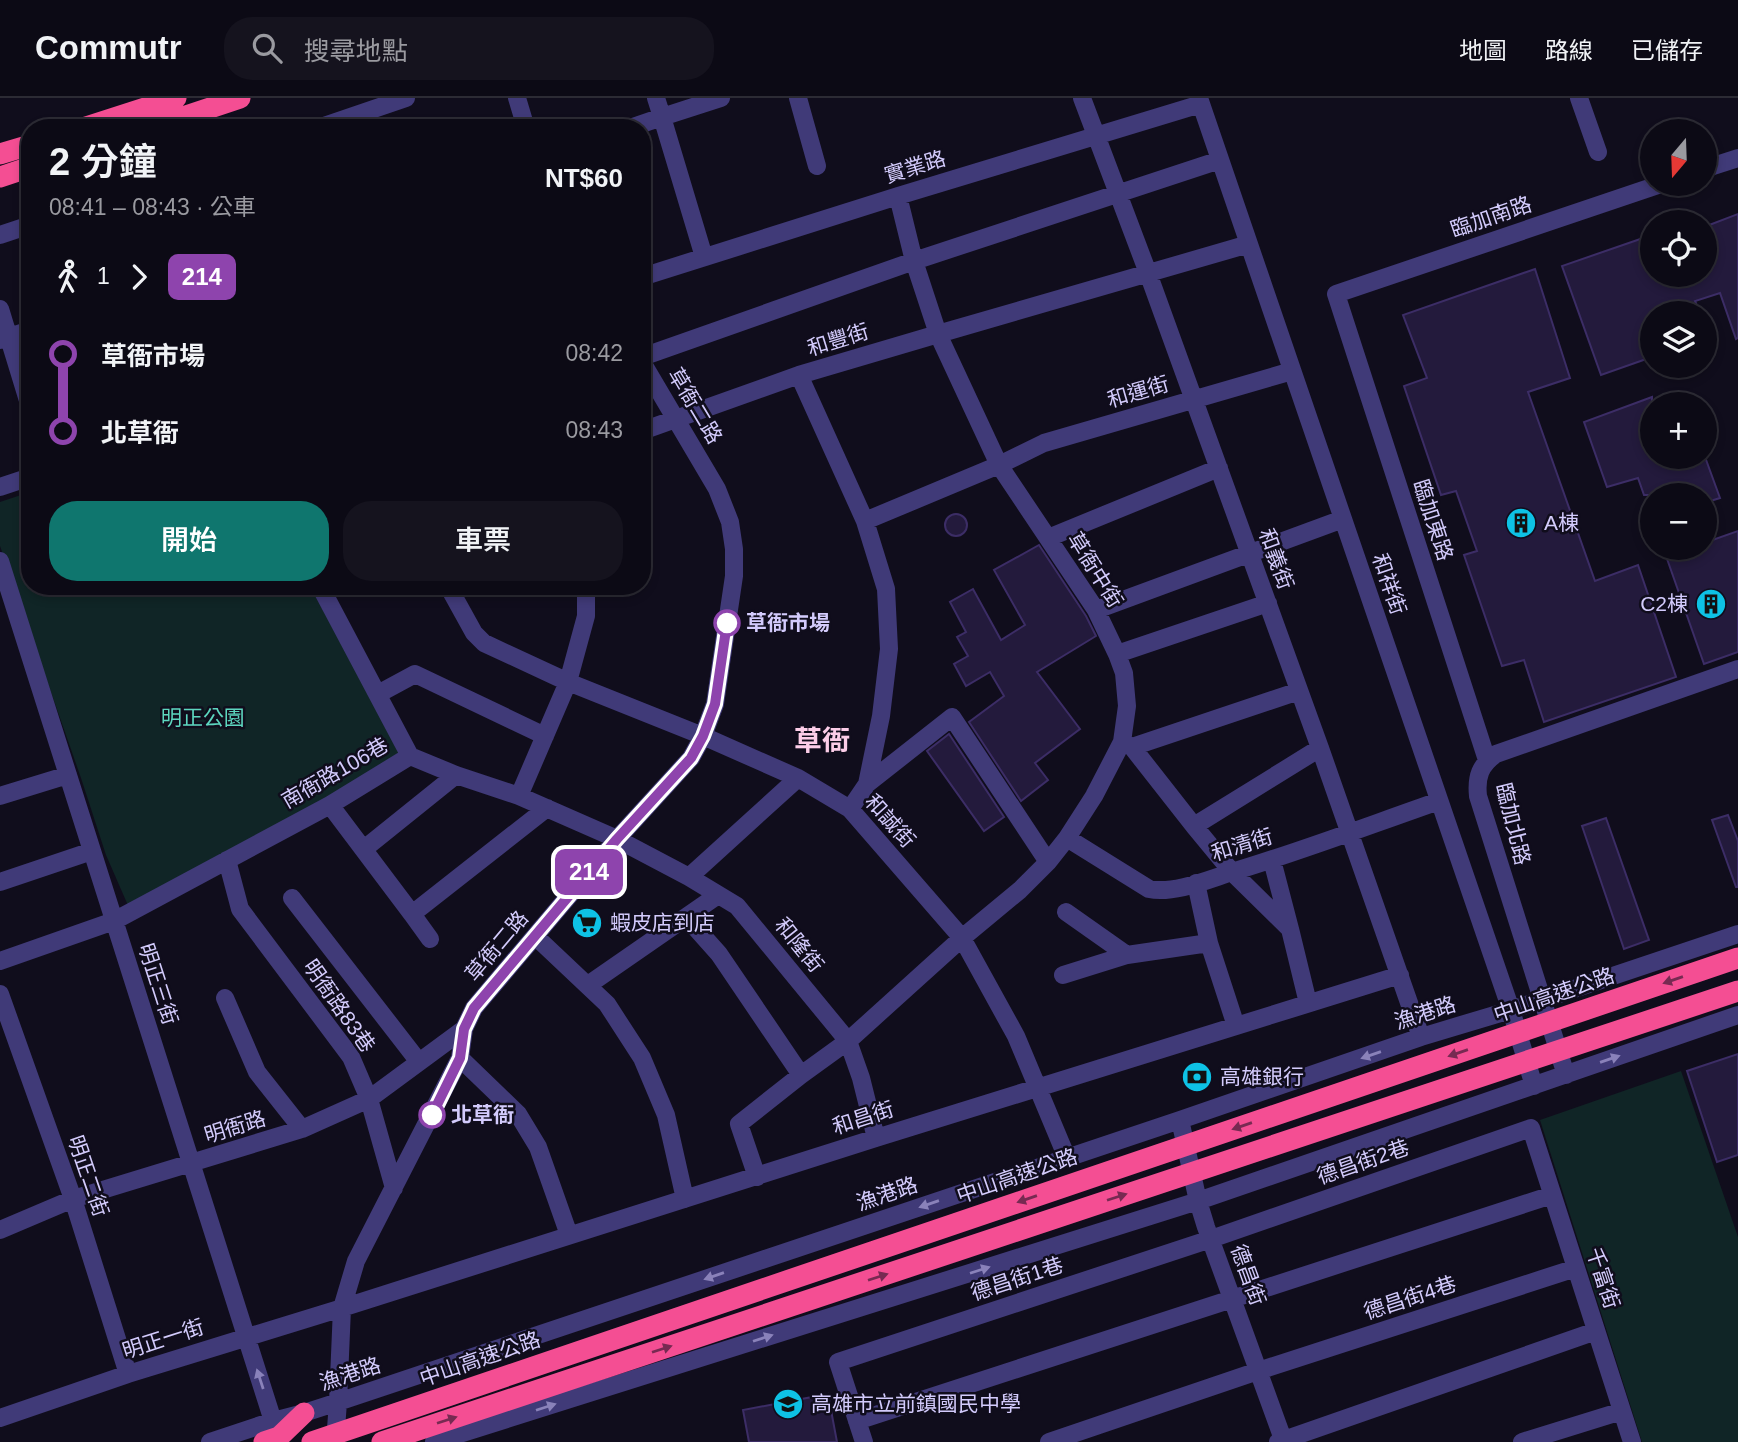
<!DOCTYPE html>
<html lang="zh-TW">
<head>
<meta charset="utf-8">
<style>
  :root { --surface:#0c0a15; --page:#15131e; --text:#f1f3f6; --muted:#9a9aa0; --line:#2c2b34; --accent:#0f766e }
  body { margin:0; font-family:Helvetica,"Noto Sans TC",sans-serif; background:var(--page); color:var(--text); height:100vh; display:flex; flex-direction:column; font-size:26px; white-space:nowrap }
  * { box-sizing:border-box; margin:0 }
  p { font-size:23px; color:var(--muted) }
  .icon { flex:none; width:38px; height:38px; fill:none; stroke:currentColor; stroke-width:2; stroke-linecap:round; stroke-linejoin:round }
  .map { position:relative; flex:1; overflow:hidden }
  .sheet { position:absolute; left:21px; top:21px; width:630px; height:476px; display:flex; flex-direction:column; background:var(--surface); border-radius:28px; box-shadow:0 4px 10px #0003,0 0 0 2px var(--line) }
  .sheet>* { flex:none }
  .badge { padding:0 14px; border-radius:10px; font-size:24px; line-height:46px }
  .needle { width:46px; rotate:199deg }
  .fabs { position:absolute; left:1640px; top:21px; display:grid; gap:14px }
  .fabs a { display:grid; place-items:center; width:77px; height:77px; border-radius:50%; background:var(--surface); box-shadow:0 4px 10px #0003,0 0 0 2px var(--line); font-size:35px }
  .map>.badge { position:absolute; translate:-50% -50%; box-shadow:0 0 0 4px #fff }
  .legs { display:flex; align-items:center; gap:10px; height:77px; padding:0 28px; font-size:23px }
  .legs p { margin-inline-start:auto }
  .headline { display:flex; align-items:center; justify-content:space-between; height:119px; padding:0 28px }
  h1 { font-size:38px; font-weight:600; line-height:52px }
  .action { display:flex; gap:14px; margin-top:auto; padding:14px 28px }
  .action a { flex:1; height:80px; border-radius:28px; background:var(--accent); color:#fff; font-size:28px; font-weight:600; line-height:80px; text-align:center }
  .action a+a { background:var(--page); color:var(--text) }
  ul { padding:0 28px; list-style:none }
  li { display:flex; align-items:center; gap:24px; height:77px; font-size:26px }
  li i { display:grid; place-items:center; width:10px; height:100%; margin:0 9px; background:currentColor }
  li i::after { content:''; width:18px; height:18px; margin:-9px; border:5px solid; border-radius:50%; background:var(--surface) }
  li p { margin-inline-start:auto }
  li:first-child i { background:linear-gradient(#0000 50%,currentColor 0) }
  li:last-child i { background:linear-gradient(currentColor 50%,#0000 0) }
  header { display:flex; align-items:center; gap:42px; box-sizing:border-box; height:98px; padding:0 35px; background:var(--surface); border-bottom:2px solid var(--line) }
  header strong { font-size:33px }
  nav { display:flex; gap:38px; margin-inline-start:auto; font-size:24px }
  .search { width:490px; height:63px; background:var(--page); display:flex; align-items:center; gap:18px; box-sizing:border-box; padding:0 24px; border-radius:28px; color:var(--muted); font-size:26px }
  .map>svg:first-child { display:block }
</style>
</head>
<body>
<header>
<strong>Commutr</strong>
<div class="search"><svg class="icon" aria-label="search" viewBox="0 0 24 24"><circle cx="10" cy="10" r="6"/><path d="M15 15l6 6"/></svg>搜尋地點</div>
<nav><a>地圖</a><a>路線</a><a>已儲存</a></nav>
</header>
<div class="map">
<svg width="1738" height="1344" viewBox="0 0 1738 1344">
  <rect width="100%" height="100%" fill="#100d1c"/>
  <path fill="#102526" d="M30,394V488H310L400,654L327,702L130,812L106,757L81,680L0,448V404Z
    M1681,973L1738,1139V1344H1642L1540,1022Z"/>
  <path fill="#231a3c" stroke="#3c2d66" stroke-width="2" d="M1738,116V240L1736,241L1720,195L1695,203L1700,215H1652V259L1601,277L1562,168L1652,137V177H1704V129Z
    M1535,171L1570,280L1528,294L1595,483L1638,467L1676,579L1544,624L1524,562L1502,568L1464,457L1477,453L1456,393L1441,397L1404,288L1427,280L1403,217Z
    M1652,299V359H1705L1720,400L1704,405V397H1644L1638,380L1607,389L1584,324Z
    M945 427a11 11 0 1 1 22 0a11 11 0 1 1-22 0Z
    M1738,433V554L1704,566L1666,458L1691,450H1704V445Z
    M1039,447L1086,518L1096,538L1037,574L1080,631L1035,665L1048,682L1021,703L969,624L1004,598L990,574L966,588L954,566L968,558L957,539L966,534L950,504L973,491L1001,542L1025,527L994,472Z
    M949,636L1004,719L984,733L927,653Z
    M1728,717L1738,743V789H1736L1712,722Z
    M1606,720L1649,842L1624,851L1582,728Z
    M1738,956V1057L1717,1064L1687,973Z
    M828,1296L837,1344H749L743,1312Z"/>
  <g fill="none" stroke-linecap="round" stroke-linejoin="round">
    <path stroke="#403a78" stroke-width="18" d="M517,0L526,30
      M798,0L817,68
      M1082,0L1148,175L1320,650L1421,939
      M1199,0L1511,912L1534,988
      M1579,0L1598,54
      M318,30L406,0
      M630,30L662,19L656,0
      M1704,71L1738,60
      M0,137L30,127
      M704,159L662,19L721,0
      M642,179L898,98L1201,6
      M0,211L30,309
      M0,242L30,232
      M642,259L914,163L1220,62
      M799,277L865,423L886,491L889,551L881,618L867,686L850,711
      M642,333L799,277L938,236L1249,146
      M0,389L30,379
      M865,423L999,367L1044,345L1292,273
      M1048,440L1219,370
      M0,463L273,1323
      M448,488L474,535L484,545L568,584L703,638L798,680L850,711L962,840L1016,938L1067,1060
      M1096,512L1343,421
      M1117,556L1268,505
      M378,596L415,576L545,638
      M1125,645L1132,649L1299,593
      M1132,649L1194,728L1232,774L1290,831L1308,905
      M410,658L456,677L519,698L617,741L689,779L737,808L848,943L861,980L876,1040
      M1487,662L1336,196L1661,86
      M867,686L952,619L1048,764
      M0,698L68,677
      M519,698L568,584L586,518V488
      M330,707L412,816L547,710
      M1194,728L1320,650
      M1067,740L1149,791C1174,796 1207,782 1232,774C1302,753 1370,727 1439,703
      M364,751L456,677
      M227,762L240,811L351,959L369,1001L394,1090
      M1272,762L1290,831
      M689,779L798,680
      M0,784L92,753
      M1196,785L1209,845
      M292,800L419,964
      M1066,814L1127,857
      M412,816L430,841
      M686,819L719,856L801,977
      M535,838L607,906L642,960L666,1017L685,1101
      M0,863L114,823L330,707L410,658L320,488
      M1063,877L1127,857L1209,845L1236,928
      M588,887L718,797
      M0,896L73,1101L128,1276
      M225,900L257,974L302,1031
      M460,960L518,1016L538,1049L569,1137
      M1566,977L1478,698C1476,679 1480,667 1496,656L1738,571
      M1180,1022L1198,1103L1206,1129L1284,1344
      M757,1079L739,1026L801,977L848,943L962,840L1020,792L1048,764L1067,740L1094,698L1122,644L1127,608L1124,575L1117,556L1096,512L999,367L938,236L914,163L898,98
      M0,1132L73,1101L302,1031L369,1001L464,931
      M0,1320L128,1276L342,1210L876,1040L1400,877
      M857,1323L1552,1097
      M210,1344L273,1323L304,1315L338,1304L1180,1022L1421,939L1511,912L1738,836
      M335,1344L338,1304L342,1210L356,1163L460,960L464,931L474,910L617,741L691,660L703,638L715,606L734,478V451L730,424L717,391L642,264
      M434,1344L1198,1103L1738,917
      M864,1344L838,1264L1211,1141L1531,1030L1632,1344
      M1049,1344L1258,1273L1576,1170
      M1278,1344L1596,1233
      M1522,1344L1622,1313"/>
    <path stroke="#f44e93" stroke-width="21" d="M83,30L176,0
      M150,30L240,0
      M0,56L30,47
      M0,79L30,69
      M264,1344L279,1339L304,1315"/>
    <path stroke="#f44e93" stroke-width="21" d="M312,1344L1738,860
      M382,1344L1738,893"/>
  </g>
  <defs><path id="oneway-solid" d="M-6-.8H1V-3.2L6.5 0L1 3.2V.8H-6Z" transform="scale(1.75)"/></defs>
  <g fill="#772a52">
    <use href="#oneway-solid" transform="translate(1673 882) rotate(161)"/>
    <use href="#oneway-solid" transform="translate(1458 955) rotate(161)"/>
    <use href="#oneway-solid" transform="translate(1242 1028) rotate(161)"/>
    <use href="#oneway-solid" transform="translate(1117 1099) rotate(-18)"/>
    <use href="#oneway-solid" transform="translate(1027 1101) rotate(161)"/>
    <use href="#oneway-solid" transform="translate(878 1179) rotate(-18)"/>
    <use href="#oneway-solid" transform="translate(662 1251) rotate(-18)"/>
    <use href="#oneway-solid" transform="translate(447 1322) rotate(-18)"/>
  </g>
  <g fill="#8a82ba">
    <use href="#oneway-solid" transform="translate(1371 957) rotate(161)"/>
    <use href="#oneway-solid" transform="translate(1610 961) rotate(-19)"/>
    <use href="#oneway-solid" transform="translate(929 1106) rotate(161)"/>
    <use href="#oneway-solid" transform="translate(980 1172) rotate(-18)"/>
    <use href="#oneway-solid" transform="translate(714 1178) rotate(161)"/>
    <use href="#oneway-solid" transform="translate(763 1240) rotate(-18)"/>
    <use href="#oneway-solid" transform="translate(260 1281) rotate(-108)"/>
    <use href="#oneway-solid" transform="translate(546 1309) rotate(-18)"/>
  </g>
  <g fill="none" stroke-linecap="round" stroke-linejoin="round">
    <g stroke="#fff" stroke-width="16">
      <path id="line-1" d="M432,1017L460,960L464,931L474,910L617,741L691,660L703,638L715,606L727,525"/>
    </g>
    <use href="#line-1" stroke="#8e44ad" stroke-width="10"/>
  </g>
  <defs>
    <g id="building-disc" transform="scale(1.575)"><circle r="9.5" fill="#0ec2e5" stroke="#100d1c"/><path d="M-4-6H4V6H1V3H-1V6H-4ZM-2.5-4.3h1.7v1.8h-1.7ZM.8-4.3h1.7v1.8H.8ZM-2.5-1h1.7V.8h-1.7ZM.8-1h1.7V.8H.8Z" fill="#111"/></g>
    <g id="supermarket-disc" transform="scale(1.575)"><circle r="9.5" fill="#0ec2e5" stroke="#100d1c"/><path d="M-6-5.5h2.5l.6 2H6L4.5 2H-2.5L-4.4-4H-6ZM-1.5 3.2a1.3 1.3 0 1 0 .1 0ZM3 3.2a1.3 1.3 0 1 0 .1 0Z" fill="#111"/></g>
    <g id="bank-disc" transform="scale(1.575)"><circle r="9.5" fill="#0ec2e5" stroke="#100d1c"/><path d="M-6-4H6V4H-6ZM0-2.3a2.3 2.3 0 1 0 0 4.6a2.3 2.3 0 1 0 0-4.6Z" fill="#111"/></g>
    <g id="school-disc" transform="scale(1.575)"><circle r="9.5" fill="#0ec2e5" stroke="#100d1c"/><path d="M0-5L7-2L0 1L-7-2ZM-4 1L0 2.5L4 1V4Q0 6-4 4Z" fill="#111"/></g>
  </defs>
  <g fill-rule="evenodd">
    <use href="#building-disc" x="1521" y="425"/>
    <use href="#building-disc" x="1711" y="506"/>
    <use href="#supermarket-disc" x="587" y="825"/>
    <use href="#bank-disc" x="1197" y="979"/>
    <use href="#school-disc" x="788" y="1306"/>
  </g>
  <g fill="#fff" stroke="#8e44ad" stroke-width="3.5">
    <circle cx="727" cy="525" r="12"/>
    <circle cx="432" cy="1017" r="12"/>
  </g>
  <g text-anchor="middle" stroke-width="5" stroke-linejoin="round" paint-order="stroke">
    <g font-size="21" fill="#d3cbfc" stroke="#100d1c">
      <text transform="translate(915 69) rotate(-17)" y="7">實業路</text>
      <text transform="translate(1491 119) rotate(-19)" y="7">臨加南路</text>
      <text transform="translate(838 242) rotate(-17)" y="7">和豐街</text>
      <text transform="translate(1138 294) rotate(-16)" y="7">和運街</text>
      <text transform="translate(695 308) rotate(59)" y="7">草衙二路</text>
      <text transform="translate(1433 422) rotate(72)" y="7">臨加東路</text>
      <text transform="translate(1276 461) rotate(70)" y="7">和義街</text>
      <text transform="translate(1095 472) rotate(58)" y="7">草衙中街</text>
      <text transform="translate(1389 486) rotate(71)" y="7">和祥街</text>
      <text transform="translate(335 675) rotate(-30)" y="7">南衙路106巷</text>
      <text transform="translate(890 723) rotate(48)" y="7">和誠街</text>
      <text transform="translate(1513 726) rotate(76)" y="7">臨加北路</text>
      <text transform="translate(1242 747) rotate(-17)" y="7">和清街</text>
      <text transform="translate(799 847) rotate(51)" y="7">和隆街</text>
      <text transform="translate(497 848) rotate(-50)" y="7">草衙二路</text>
      <text transform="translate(158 886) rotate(72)" y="7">明正三街</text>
      <text transform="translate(1554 897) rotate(-19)" y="7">中山高速公路</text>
      <text transform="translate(339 908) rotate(55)" y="7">明衙路83巷</text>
      <text transform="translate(1425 915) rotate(-18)" y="7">漁港路</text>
      <text transform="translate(863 1020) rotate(-18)" y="7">和昌街</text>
      <text transform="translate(235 1029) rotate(-17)" y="7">明衙路</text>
      <text transform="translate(1363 1064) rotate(-19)" y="7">德昌街2巷</text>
      <text transform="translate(88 1078) rotate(71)" y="7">明正二街</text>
      <text transform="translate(1017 1078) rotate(-19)" y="7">中山高速公路</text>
      <text transform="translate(887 1096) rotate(-19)" y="7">漁港路</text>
      <text transform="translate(1248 1177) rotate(70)" y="7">德昌街</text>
      <text transform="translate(1603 1180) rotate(72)" y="7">千富街</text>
      <text transform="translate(1017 1181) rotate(-18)" y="7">德昌街1巷</text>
      <text transform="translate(1410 1200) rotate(-18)" y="7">德昌街4巷</text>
      <text transform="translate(163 1241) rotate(-18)" y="7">明正一街</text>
      <text transform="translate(480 1261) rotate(-19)" y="7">中山高速公路</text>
      <text transform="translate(350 1276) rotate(-18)" y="7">漁港路</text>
    </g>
    <g font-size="21" fill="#d3cbfc" stroke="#100d1c" text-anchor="start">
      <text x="1544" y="432">A棟</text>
      <text x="1688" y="513" text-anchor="end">C2棟</text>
      <text x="610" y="832">蝦皮店到店</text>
      <text x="1220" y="986">高雄銀行</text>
      <text x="811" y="1313">高雄市立前鎮國民中學</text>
    </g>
    <g font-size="21" font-weight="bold" fill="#d3cbfc" stroke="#100d1c" text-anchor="start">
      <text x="746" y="532">草衙市場</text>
      <text x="451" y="1024">北草衙</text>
    </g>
    <g font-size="21" fill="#5dd6bf" stroke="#100d1c">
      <text x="203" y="627">明正公園</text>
    </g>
    <g font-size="28" font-weight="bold" fill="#fccde8" stroke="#100d1c">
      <text x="822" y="652">草衙</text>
    </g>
  </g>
</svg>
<div class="fabs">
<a><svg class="needle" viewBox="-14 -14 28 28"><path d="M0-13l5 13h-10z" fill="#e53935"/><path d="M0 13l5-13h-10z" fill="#9a9aa0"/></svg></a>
<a><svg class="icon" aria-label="locate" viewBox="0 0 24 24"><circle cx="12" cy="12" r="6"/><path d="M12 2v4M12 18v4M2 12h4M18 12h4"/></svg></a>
<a><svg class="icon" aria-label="layers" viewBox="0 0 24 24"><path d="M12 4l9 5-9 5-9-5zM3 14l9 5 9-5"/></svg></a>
<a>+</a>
<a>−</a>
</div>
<b class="badge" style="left:589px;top:774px;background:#8e44ad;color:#fff">214</b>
<section class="sheet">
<div class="headline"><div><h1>2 分鐘</h1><p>08:41 – 08:43 · 公車</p></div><b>NT$60</b></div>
<div class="legs"><svg class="icon" aria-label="walk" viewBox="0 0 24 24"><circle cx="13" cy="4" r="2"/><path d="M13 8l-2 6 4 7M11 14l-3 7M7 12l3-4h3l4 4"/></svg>1<svg class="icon" aria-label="forward" viewBox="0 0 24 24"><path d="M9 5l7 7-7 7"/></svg><b class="badge" style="background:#8e44ad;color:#fff">214</b></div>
<ul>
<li><i style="color:#8e44ad"></i><b>草衙市場</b><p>08:42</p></li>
<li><i style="color:#8e44ad"></i><b>北草衙</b><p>08:43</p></li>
</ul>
<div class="action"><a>開始</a><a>車票</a></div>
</section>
</div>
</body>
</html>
